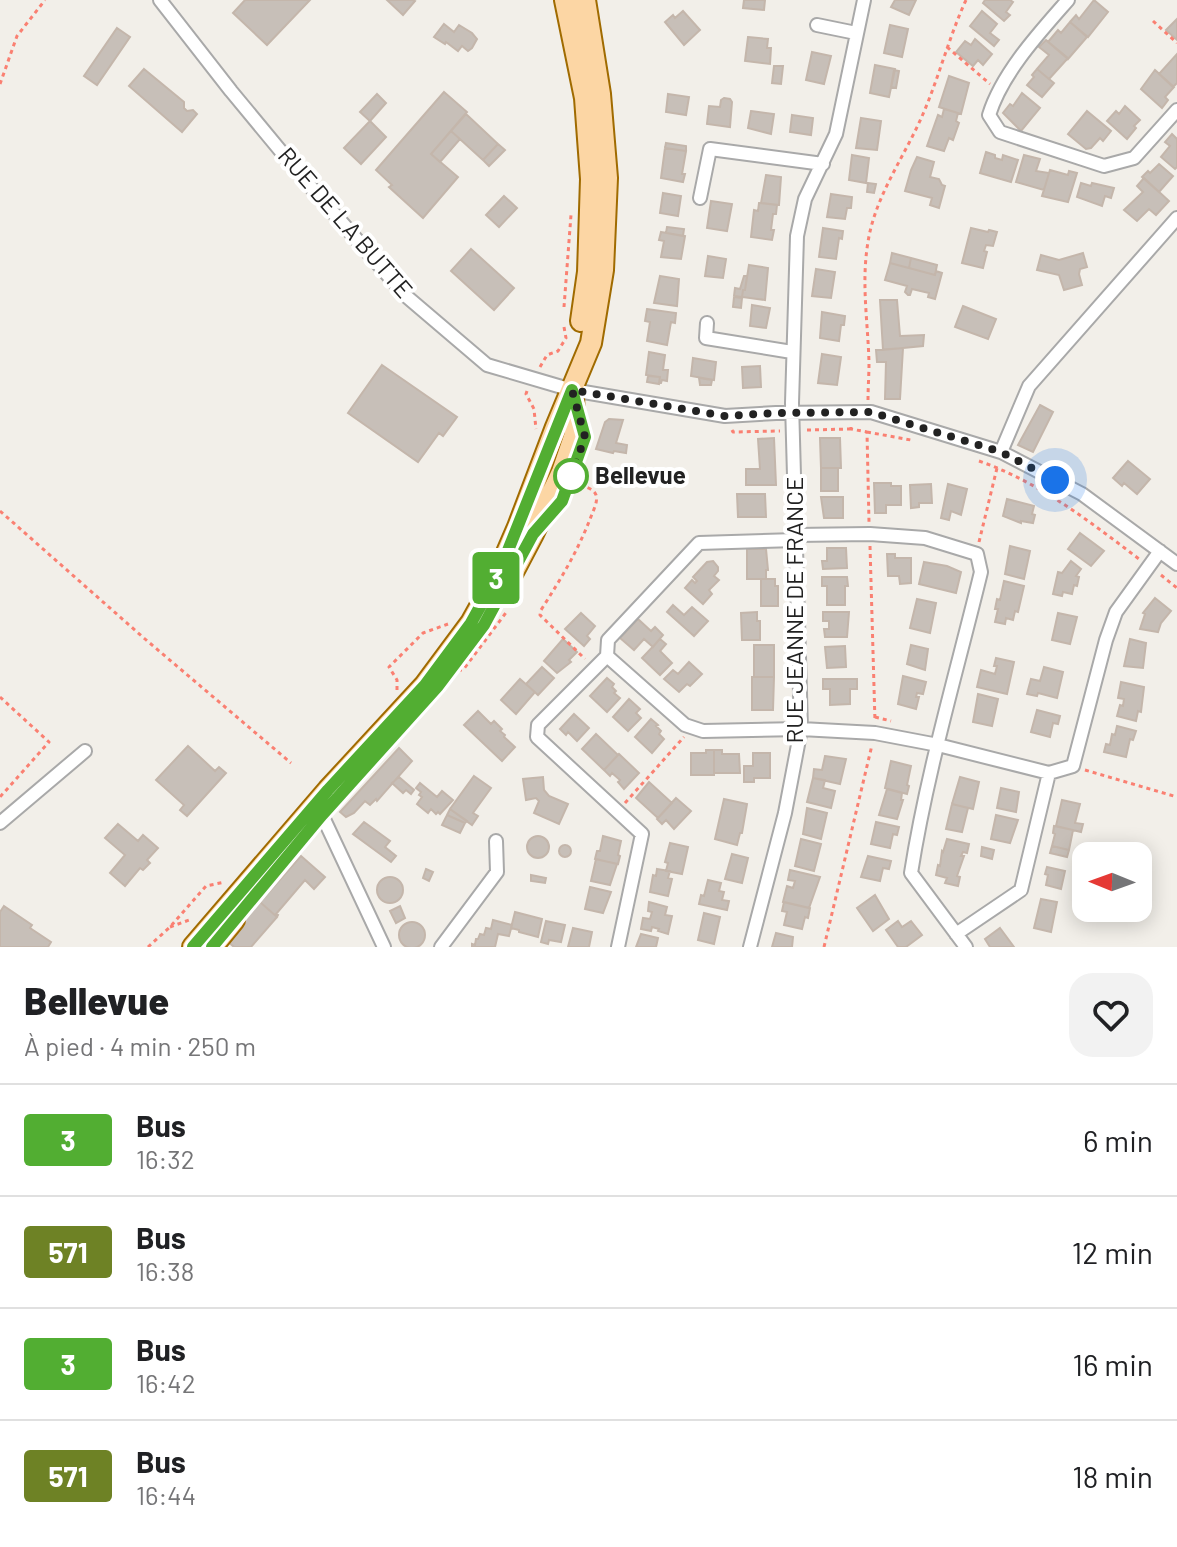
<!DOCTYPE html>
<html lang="fr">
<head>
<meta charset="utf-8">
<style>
  :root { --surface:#fff; --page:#f2f2f2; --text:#202124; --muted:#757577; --line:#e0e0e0 }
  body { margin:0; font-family:Barlow,sans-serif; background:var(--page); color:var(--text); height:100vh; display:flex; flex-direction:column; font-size:30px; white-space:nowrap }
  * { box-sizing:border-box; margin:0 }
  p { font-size:26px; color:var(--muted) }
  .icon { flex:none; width:44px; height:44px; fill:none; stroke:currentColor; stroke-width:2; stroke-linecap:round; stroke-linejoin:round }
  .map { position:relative; height:947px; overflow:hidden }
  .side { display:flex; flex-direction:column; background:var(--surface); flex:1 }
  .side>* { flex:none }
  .badge { padding:0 16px; border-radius:6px; font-size:28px; line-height:52px }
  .needle { width:52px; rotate:271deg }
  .controls { position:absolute; left:1072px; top:842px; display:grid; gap:16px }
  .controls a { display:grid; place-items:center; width:80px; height:80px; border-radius:16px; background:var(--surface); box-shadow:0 4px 20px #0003; font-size:40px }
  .you { position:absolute; width:40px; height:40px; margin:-20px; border:6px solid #fff; border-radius:50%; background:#1a73e8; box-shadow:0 0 0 12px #1a73e833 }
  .map>.badge { position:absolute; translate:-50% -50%; box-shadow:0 0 0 4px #fff }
  .round { display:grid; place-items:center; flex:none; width:84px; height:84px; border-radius:24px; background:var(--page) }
  .head { display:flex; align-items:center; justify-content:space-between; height:136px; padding:0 24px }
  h1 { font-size:38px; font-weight:800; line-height:60px }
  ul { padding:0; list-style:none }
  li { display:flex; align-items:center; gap:24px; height:112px; padding:0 24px; border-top:2px solid var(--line) }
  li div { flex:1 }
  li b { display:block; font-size:30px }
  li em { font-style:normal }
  li .badge { min-width:88px; font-weight:700; text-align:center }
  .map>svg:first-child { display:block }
</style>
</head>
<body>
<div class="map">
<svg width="1177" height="947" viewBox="0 0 1177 947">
  <rect width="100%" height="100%" fill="#f2efe9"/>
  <path fill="#c7bfb8" stroke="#c4b6ab" stroke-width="2" d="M245,0H310L267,45L233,13Z
    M387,0H413L415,1L403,15Z
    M744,0H765L764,10L743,8Z
    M895,0H916L909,15L891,7Z
    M985,0H1010L1013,2L1006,12L1010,15L1004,21L983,3Z
    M1094,0L1108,12L1088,37L1070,22L1076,15L1079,19Z
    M683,11L700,30L684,45L665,22L673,15L675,18Z
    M982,11L997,24L990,33L999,40L994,46L970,26Z
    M1177,19V40L1166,30Z
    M1070,22L1087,37L1068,59L1048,42L1058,30L1061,33Z
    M444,24L454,32L459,25L472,33L477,39L472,48L468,51L462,46L458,51L446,42L445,44L434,37Z
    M890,25L908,29L902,57L884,53Z
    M117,28L130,37L97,85L84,76Z
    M748,37L768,39L767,48H771L770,64L745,61Z
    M975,39L992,54L983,65L978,60L973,66L956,52L965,41L971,45Z
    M1046,40L1068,58L1049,79L1037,69L1049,55L1039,47Z
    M812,52L831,56L824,84L806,80Z
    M1177,54V83L1173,87L1159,74Z
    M875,65L895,69L889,97L870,93Z
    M774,66H783L781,84L772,83Z
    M144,69L184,102V108L187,111L193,110L197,114L182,132L129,86Z
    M1037,69L1054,83L1042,97L1027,85L1034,77L1032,75Z
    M894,70L899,71L896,88L891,87Z
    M1155,70L1174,87L1165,97L1168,100L1162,108L1141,89Z
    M949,76L969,83L961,114L939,107Z
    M444,92L467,112L431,154L458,177L423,218L389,187L392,185L376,170Z
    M1022,93L1040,108L1021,131L1003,113L1010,104L1013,106Z
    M377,94L386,103L370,121L360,112Z
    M668,94L689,97L686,115L666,112Z
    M724,98L730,99L732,102L730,127L707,124L709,106L720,107L721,100Z
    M1125,106L1140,120L1134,126L1136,128L1127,139L1107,121L1116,111L1119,114Z
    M944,109L958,113L956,121L959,123L953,140L949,138L944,151L927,146L938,115L942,117Z
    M751,111L774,114L771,134L748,128Z
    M1087,111L1111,131L1103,141L1100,138L1091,148L1086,149L1068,134Z
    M466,114L498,144L483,160L451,131Z
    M792,115L813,118L811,135L790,132Z
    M861,118L881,121L877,150L856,148Z
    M370,121L386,137L361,164L344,148Z
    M451,131L460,139L440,162L431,154Z
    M1172,134L1177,139V167L1175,169L1161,157L1170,146L1165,142Z
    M666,143L686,146V151L665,148Z
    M498,144L505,150L489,166L483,160Z
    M665,148L686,151L682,174H685L683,182L661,178Z
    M986,152L995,155V158L1002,160L1003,155L1018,160L1011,182L980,173Z
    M852,155L869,158L866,183L849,180Z
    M1024,155L1040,159L1036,171L1049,173L1044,190L1016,182Z
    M917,157L934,162L930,177L939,179L942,185L945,186L939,208L930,205L932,198L905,191L911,170Z
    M1159,164L1173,176L1159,192L1142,177L1148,171L1150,173Z
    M1050,170L1068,175L1069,171L1077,173L1068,202L1042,196Z
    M766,175L781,177L779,205L761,203Z
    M1144,178L1169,201L1156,215L1149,209L1137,221L1124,210L1143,192L1137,186Z
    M868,183L876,184L874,193L867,192Z
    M1081,183L1091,186L1092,183L1114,188L1111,198L1105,196L1102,206L1077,197Z
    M663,193L681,196L678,216L660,213Z
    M831,194L852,197L851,208H847L845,219L827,217Z
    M504,196L517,208L499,227L486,215Z
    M711,201L732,204L727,231L707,228Z
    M759,203L777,205L776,214H773L771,230H774L772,240L751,237L754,210L758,211Z
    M667,227L684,229L683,236L666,233Z
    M823,228L843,231L842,239L839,238L836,259L819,257Z
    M971,228L988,232L989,230L997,232L993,246L986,245L984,251L987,252L983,268L962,263Z
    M661,232L685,236L681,259L661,257L664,241L659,240Z
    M471,249L514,288L494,310L451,271Z
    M892,253L911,258L909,268L890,263Z
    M1083,253L1087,267L1080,269L1079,274L1082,285L1064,290L1059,275L1037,270L1041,255L1059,260Z
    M708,256L726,259L723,278L705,276Z
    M911,258L937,265L935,275L909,268Z
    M890,263L935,275L936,271L942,273L935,299L928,297L929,293L912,289L910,295H908L905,292L907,286L885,280Z
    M749,265L768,268L765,300L742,297L743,290H745Z
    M816,269L835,272L831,298L812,296Z
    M660,276L679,279L677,306L654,303Z
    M744,276H747L745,290H743L742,297L734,296L735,288L740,289Z
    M734,297L742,298L741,308L733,307Z
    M880,300H897L900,336L924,335L923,346L883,350Z
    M752,305L770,308L766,328L750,326Z
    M963,306L996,319L988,339L955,327Z
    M647,309L676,313L675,323L671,322L667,345L647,341L650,322L645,321Z
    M822,312L845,316L844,325H841L839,341L820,338Z
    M903,348L900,399H885L886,362H877L876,350Z
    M649,352L665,355L663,370H668L667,381L662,380L661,383H659L660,377L646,375Z
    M822,354L841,357L837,385L818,383Z
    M693,358L716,362L714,380L691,376Z
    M382,365L457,417L443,436L439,433L418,462L348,413Z
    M760,366L761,387L743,388L742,367Z
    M648,376L660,377L659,384L647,382Z
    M699,378L712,380L711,385H700Z
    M1040,405L1053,412L1033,452L1018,445Z
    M609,419L623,420L616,443L627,445L626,453L614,451L613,453L596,449L605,422Z
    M774,438L776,485H746V469H760L758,439Z
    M820,438H840L841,468H821Z
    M1128,461L1150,479L1137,494L1124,483L1122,486L1113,478Z
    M821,468H838V491H821Z
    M874,483H891V486H901V505H886V513H875Z
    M931,484L932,503H919V507L911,508L910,485Z
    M948,484L967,489L961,515L951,511L949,520L941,518Z
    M737,494H765L766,517H738Z
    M821,497H843V518H824Z
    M1007,499L1034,506L1032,514L1035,515L1033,523L1021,521V523L1003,516Z
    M1080,533L1104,551L1091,566L1068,549Z
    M1010,546L1030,551L1024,579L1005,574Z
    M827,548H846L847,568L823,569L822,561H827Z
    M747,549H766L768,570H766V579H747Z
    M887,554H895V558H911V583L900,584L899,576H888Z
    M713,561L718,567V571L714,576L719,580L709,590L712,594L703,604L685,588L692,580L695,583L697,581L693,577L707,562Z
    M1071,561L1081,569L1076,576L1079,577L1077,586L1074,585L1072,594L1063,592L1062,596L1053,594L1058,572L1062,573Z
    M924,562L947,566L961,572L956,593L919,584Z
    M822,577H847L848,586H845V605H827V586H822Z
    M761,579H775V586H778V606H761Z
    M1004,581L1024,586L1018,612L1015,611L1013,620L1006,618L1005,624L995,622L998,609H995L997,599L1000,600Z
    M1155,598L1171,611L1161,623L1158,632L1140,629L1145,614L1143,613Z
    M917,599L936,603L930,633L910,628Z
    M673,605L684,615L692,607L708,621L694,636L667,612Z
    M757,612V621H760V640H742L741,613Z
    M823,612H849L847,637H825L824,629H829V621H823Z
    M581,613L595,626L587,636L590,639L584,646L565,629Z
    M1058,613L1077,617L1070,644L1052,640Z
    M638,619L651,631L655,627L663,635L653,647L644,639L634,650L620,638Z
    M563,639L577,652L569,660L571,662L557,673L544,661Z
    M660,639L666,644L660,651L672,663L660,675L642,658Z
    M1130,639L1146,643L1143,668L1124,666Z
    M754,645H774V677H754Z
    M911,645L928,649L925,670L907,664Z
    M845,646L846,667L827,668L825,647Z
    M996,658L1014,662L1007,694L977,687L981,670L995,674L997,666H994Z
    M689,662L702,674L690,686L687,684L679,692L664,679L673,670L678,674Z
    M542,667L554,678L538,695L526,684Z
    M1044,667L1063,672L1057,698L1038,693L1037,696L1027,694L1031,679L1040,681Z
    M903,676L926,682L923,694L917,693L916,697H919L916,709L898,704Z
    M752,677H774L773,710H752Z
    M607,678L614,684L612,687L616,691L614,693L620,698L607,712L590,696Z
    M520,679L535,692L516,714L501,700Z
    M823,679H857V689H850V704L830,705V689H823Z
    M1121,682L1144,687L1141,712L1138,711L1136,721L1117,716L1120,705L1123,706L1124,699L1118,698Z
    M978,694L998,699L992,726L973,722Z
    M629,699L640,709L636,713L641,718L628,731L613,717Z
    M1037,710L1060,716L1058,724L1053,723L1050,737L1031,732Z
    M478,711L491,724L494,721L502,729L500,731L505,735L504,737L515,747L502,761L464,725Z
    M574,714L589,728L577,741L568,732L566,735L560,729Z
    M651,719L658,725L656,726L661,731L659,734L664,739L652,753L635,737Z
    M1117,726L1136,731L1133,740L1130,739L1126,757L1104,752L1106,744L1110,745L1112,734L1115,735Z
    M596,734L618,755L604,770L582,749Z
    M188,746L215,771L219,767L226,773L187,816L180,810L184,805L156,780Z
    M399,748L412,761L377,801L376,799L370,805L365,801L354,813L346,817L340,812Z
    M706,750H714V775H691V753H706Z
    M714,750H722V754H739L740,773H714Z
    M753,753H770V778H754V782H744V766H753Z
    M619,754L639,773L624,789L618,782L620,780L612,773L610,776L604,770Z
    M825,756L846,759L840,784L813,778L814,769L822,770Z
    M891,761L911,766L907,785L909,786L907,794L885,788Z
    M474,776L491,788L473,813L478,816L472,825L450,809Z
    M399,777L414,790L411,794L406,790L403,793L392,783Z
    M543,777L544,790L549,796L568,804L559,824L534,813L539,801L536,798L526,800L523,779Z
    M960,777L979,782L973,809L952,804Z
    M813,778L825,780L823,788L835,791L831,808L807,802Z
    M649,782L672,803L658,818L636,798Z
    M420,783L437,797L442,791L453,800L440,814L438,812L436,814L431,809L428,813L417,804L422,797L419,795L421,792L416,788Z
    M1001,788L1019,792L1016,812L997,808Z
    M887,789L902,793L901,800H903L897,819L879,815Z
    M676,798L691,811L674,829L666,820L662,824L657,819Z
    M724,799L747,804L742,833H740L737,845L715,839Z
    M1062,800L1080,804L1075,823L1083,824L1081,832L1056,826Z
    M952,804L968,808L962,832L946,829Z
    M807,808L827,813L821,839L803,834Z
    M450,809L467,821L465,823L447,815Z
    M447,815L465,823L460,833L442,825Z
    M996,815L1018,820L1010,843L991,839Z
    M364,822L390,841L385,847L396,856L391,862L353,834Z
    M876,822L899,827L897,835L893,834L890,848L871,844Z
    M118,824L138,841L143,835L158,848L147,860L150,863L143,870L140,868L125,886L110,873L125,855L105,838Z
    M1054,826L1073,830L1069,850L1052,846L1055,834L1053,833Z
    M527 847a11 11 0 1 1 22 0a11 11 0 1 1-22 0Z
    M603,836L621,841L618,855L620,856L618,864L595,859L597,851H600Z
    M801,839L821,844L814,871L795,866Z
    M947,839L969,844L967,853L963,852L961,856H964L957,876L960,877L958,886L945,883L947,878L936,875L938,865L940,866L942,851L943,852Z
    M670,843L688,847L682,874L666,871L668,863L665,862Z
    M559 851a6 6 0 1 1 12 0a6 6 0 1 1-12 0Z
    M1052,846L1069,850L1067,857L1050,853Z
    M982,847L994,850L992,859L981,856Z
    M732,854L748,858L742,883L725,879Z
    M301,856L325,877L314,889L305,880L276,914L278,915L277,917L260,902Z
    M868,856L891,861L889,869L883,868L880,881L861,877Z
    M596,859L617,864L610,885L591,881Z
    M1047,867L1065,871L1061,889L1046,885L1048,875L1045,874Z
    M426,869L433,872L429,881L423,878Z
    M657,869L670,871L668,878L672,879L668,896L650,892L653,875L656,876Z
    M790,870L820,877L809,908L783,902L787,886L793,888L795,881L788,880Z
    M531,875L546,878L545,883L531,881Z
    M377 890a13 13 0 1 1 26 0a13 13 0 1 1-26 0Z
    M708,880L721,883L719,891L724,892L722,900L729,901L727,910L699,904L701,895L704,896Z
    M590,887L611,892L603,913L585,909Z
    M875,895L889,919L873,931L857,908Z
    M1041,899L1057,902L1051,932L1034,928Z
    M260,902L277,917L251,947H234L226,940Z
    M649,902L667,907L665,915L672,916L668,934L658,931L659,929L652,927L651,931L641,929L643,918L650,919L652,912L648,911Z
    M784,902L810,908L808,918L805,917L802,929L784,925L787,912L782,911Z
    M4,906L32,925L30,928L51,942L48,947H0V912Z
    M400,906L405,918L396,923L390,911Z
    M515,912L542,919L538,937L519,932V930L511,928Z
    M704,913L720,917L714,944L698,940Z
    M493,920L512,925L509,936L498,934L495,947H472V944L475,945L476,939H478L480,934L484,935L486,928L491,929Z
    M546,921L565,925L561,942L549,940L548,944L541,942Z
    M898,921L902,927L911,921L922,935L906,947H898L886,930Z
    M399 935a13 13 0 1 1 26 0a13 13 0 1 1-26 0Z
    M573,928L592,932L589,947H568Z
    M1000,928L1014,947H990L985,939Z
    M776,933L793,937L792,947H772Z
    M641,934L658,938L656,947H636Z"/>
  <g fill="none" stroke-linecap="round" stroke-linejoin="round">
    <g stroke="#a9a9a9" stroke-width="10">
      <path id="service" d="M551,514L562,501L585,437L583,429"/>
    </g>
    <g stroke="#a9a9a9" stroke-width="16">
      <path id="minor" d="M160,0L231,91L303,178L406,296L487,365L572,390L725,416L776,413L871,412L1001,452L1082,494L1177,564
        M1068,0C1039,33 1002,73 989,115L1000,132L1104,166L1134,158L1177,110
        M817,25L856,33
        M700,198L710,149L823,164
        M707,323L706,338L792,352
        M1001,452L1029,386L1177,218
        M796,535L870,534L925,538L977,554L981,572C957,671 927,771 911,873L966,947
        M607,656L685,725L703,731L801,729L875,733L938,745L1049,773L1073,766L1106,640L1116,612L1160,551
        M320,800L322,815L384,947
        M0,823L85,751
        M956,934L1021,890L1049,773
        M441,947L497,872L496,841
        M618,947L642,834L537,737L538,725L607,656L608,640L699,543L796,540
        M750,947L785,813L801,729L792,403L797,236L805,199L836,134L864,0"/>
    </g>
    <g stroke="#a06b00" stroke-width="24">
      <path id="primary" d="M565,0L585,98L591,179L588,272L581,321
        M502,593L533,534L562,472L575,434L573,397
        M193,947L328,790L425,685L471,623L496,578L518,527L556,427L591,343L603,270L607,178L600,94L585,0
        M212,947L234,920"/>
    </g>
    <path stroke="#fa8072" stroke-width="3" stroke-dasharray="4 4" stroke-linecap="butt" d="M1153,21L1177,43
      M947,47L990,84
      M0,84L17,36L45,0
      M564,307L571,215
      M540,367L547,355L558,351L566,338L564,327
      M527,391L526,394L534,409L536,429
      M868,400C868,388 869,375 869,363C868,322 861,283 868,242C875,196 905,156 923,114C939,77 949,37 966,0
      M851,427V429L867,432L869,522
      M732,430L733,432L780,431
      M807,430L851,429
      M867,432L911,440
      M979,461C1039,482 1089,521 1139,559
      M580,485C586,487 594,489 596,495C598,501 594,509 592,514C578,551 562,577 541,610L540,615L585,659
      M0,511L145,639L291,763
      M979,542L997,468
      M870,546L875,722
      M1161,575L1177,588
      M458,670H463L508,610
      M397,690V680L389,667L423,633L448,624
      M0,697L49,742L0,797
      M875,717L891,721
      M1085,770L1177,797
      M625,803L684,737
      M170,927L192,919
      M148,947L170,927L206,886L225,882
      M824,947L872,745"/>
    <use href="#service" stroke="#fff" stroke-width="6"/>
    <use href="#minor" stroke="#fff" stroke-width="12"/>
    <use href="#primary" stroke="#fcd6a4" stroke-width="20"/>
  </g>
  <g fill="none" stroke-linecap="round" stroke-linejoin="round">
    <g stroke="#fff" stroke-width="18">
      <path id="line" d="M193,947L328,790L425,685L471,623L496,578L507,553L572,390L585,437L562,501L533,534L484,625L438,686L322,815L212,947"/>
    </g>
    <use href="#line" stroke="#52ae32" stroke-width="12"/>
    <path stroke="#222" stroke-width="8" stroke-dasharray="0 14.4" d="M571,476L585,437L572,390L725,416L776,413L871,412L1001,452L1055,480"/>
  </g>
  <circle fill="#fff" stroke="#52ae32" stroke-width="4" cx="571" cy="476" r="16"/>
  <g text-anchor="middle" stroke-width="8" stroke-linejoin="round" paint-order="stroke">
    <g font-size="24" fill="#222" stroke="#fff">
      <text transform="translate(345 223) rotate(49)" y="8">RUE DE LA BUTTE</text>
      <text transform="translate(795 610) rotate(-90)" y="8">RUE JEANNE DE FRANCE</text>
    </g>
    <g font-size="24" font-weight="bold" fill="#222" stroke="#fff" text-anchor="start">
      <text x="595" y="484">Bellevue</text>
    </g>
  </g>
</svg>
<div class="controls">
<a><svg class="needle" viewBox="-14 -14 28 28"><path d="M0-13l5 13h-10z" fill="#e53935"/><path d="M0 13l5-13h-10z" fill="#757577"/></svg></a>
</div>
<div class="you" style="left:1055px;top:480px"></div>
<b class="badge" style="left:496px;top:578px;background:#52ae32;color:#fff">3</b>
</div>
<section class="side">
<div class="head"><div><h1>Bellevue</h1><p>À pied · 4 min · 250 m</p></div><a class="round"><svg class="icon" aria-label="heart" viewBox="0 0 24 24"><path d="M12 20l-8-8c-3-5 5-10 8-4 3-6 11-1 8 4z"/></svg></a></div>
<ul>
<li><span class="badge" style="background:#52ae32;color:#fff">3</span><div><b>Bus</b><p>16:32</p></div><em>6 min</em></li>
<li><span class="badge" style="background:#6e8225;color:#fff">571</span><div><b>Bus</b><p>16:38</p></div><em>12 min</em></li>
<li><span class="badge" style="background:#52ae32;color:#fff">3</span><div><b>Bus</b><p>16:42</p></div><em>16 min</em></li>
<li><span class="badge" style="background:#6e8225;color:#fff">571</span><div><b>Bus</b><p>16:44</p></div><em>18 min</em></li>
</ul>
</section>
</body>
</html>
